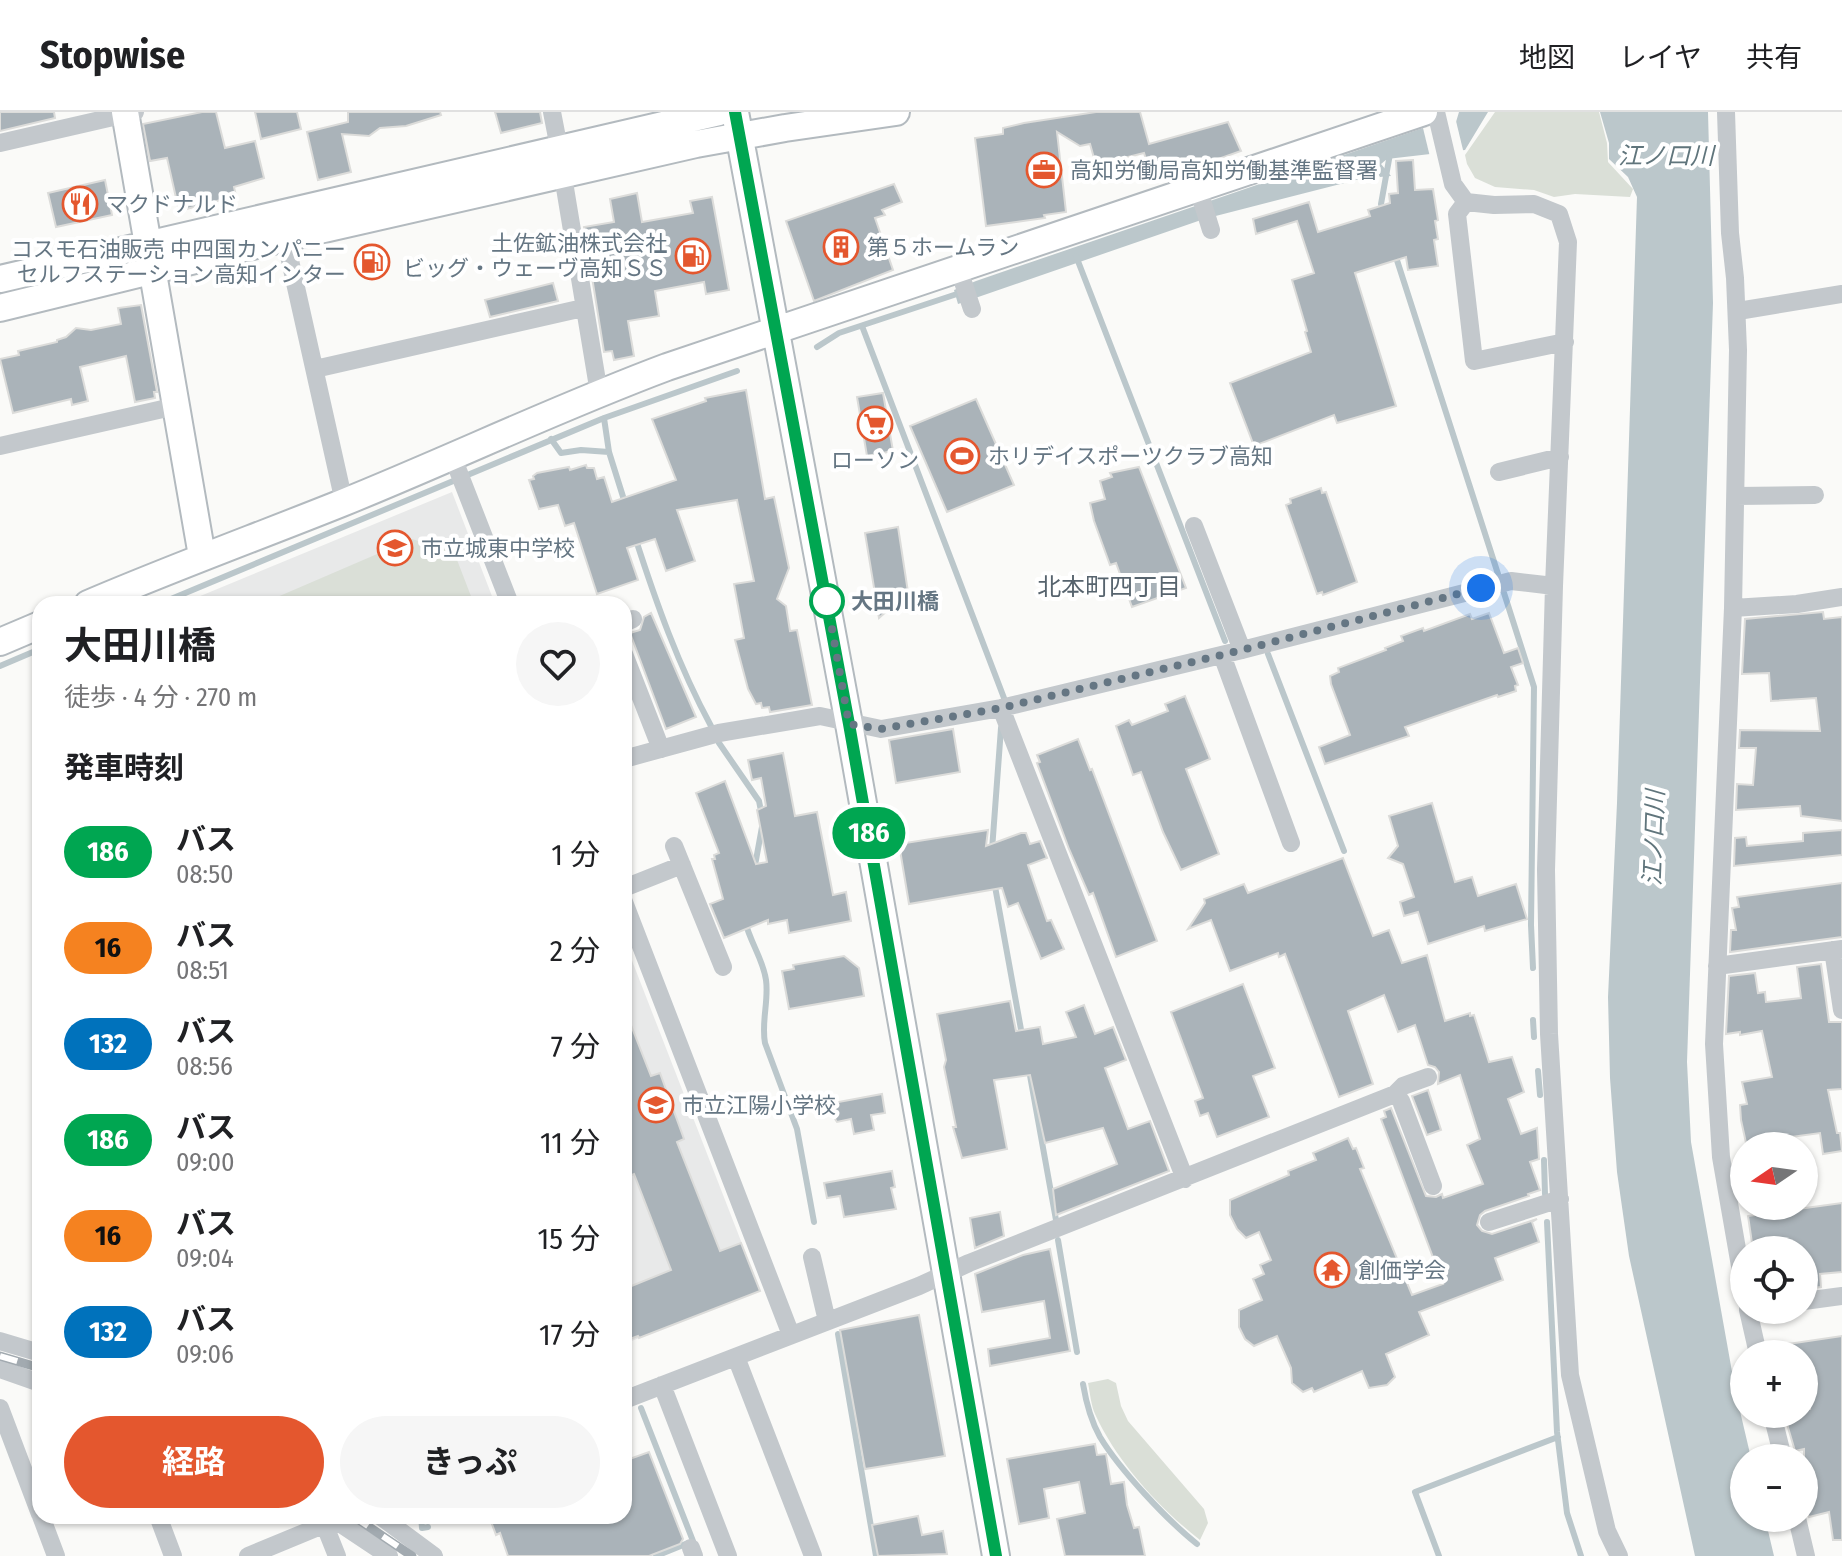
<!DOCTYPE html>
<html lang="ja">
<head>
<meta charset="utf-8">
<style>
  :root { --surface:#fff; --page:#f6f6f6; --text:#202124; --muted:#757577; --line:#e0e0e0; --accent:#e4572e }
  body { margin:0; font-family:"Fira Sans Condensed","Noto Sans JP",sans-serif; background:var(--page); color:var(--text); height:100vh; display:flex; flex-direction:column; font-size:30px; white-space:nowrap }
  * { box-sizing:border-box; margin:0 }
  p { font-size:26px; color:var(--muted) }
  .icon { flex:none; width:44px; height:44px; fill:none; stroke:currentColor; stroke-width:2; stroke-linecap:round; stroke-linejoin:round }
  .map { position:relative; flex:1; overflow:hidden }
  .side { position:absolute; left:32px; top:484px; width:600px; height:928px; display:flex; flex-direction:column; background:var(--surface); border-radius:24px; box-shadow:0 2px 6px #0004 }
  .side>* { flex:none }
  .badge { padding:0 16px; border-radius:26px; font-size:28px; line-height:52px }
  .needle { width:52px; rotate:257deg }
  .buttons { position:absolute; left:1730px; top:1020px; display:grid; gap:16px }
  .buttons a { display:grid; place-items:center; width:88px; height:88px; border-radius:50%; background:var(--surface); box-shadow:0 2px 6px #0004; font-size:40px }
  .you { position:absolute; width:40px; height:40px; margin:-20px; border:6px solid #fff; border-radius:50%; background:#1a73e8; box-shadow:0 0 0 12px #1a73e833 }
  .map>.badge { position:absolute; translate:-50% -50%; box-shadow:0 0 0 4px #fff }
  h2 { padding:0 32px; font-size:30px; line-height:72px }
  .round { display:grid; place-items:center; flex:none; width:84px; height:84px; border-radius:42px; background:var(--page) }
  .overview { display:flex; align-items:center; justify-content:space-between; height:136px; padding:0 32px }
  h1 { font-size:38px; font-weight:700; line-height:60px }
  .primary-button { display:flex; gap:16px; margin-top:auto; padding:16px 32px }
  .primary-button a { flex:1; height:92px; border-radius:48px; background:var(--accent); color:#fff; font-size:32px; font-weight:700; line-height:92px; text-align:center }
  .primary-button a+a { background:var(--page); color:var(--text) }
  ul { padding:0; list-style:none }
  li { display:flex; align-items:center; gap:24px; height:96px; padding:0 32px }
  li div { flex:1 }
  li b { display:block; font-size:30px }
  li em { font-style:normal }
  li .badge { min-width:88px; font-weight:700; text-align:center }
  header { display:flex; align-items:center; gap:48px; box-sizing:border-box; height:112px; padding:0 40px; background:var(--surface); border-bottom:2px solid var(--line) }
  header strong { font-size:38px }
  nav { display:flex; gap:44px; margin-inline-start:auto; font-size:28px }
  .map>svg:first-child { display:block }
</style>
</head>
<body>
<header>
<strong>Stopwise</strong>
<nav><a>地図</a><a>レイヤ</a><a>共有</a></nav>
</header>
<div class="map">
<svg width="1842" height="1444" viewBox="0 0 1842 1444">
  <rect width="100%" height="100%" fill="#fafaf8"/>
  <path fill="#e8e9e9" d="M452,380L495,492H181Z
    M624,828L760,1178L624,1232Z"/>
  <path fill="#dadfd7" d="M1495,0H1599L1607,31L1608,50L1633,77L1630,85L1575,82L1554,85L1534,78L1495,75L1475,66L1467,52L1465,43Z
    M412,427L454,440L474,492H261Z
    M1108,1267L1116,1271L1121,1294L1128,1309L1204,1397L1208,1411L1200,1428C1159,1396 1117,1350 1095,1302C1091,1293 1090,1281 1088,1271Z"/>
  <path fill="#bbc7cb" d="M1459,0H1488L1465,38L1387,47L1381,52L1391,64L1380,65L1377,60L1372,59L1360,67L1204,107L958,192L954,178L976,169L1423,16L1456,10Z
    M1600,0H1708L1713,191L1687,950L1691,1030L1736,1282L1751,1346H1744V1406H1765L1774,1444H1695L1629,1144L1617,1060L1610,966L1608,885L1617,691L1637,85L1628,65L1609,47V31Z"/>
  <path fill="#fafaf8" d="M1456,9L1464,42L1430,45L1423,16Z"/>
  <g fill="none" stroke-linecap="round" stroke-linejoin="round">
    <path stroke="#bbc7cb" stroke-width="6" d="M1383,100L1381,92L1390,42
      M1395,142L1498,462
      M1076,144L1225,529
      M862,214L1004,586
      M817,235L839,221L963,180
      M604,306L609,340
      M551,327L561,341L581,338L609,340L625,391
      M635,425C656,490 678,553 711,614
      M1504,481L1534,575L1531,813L1533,856
      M159,492L604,306L737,259
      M1268,542L1344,739
      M0,554L40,537
      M719,631L759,689L762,704
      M992,738L1001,616
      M754,759L762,715
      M994,769L1022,923
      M745,809C750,830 763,847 766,868C769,889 761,910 765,931L797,1017L814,1110
      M1533,908L1534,925
      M1029,958L1056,1108
      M1538,959L1540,983
      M1544,1048L1545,1082
      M1547,1110L1557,1320L1567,1401L1581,1444
      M1058,1128L1077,1240
      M838,1222L876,1444
      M1083,1272C1086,1290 1091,1309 1100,1325C1120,1358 1167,1408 1197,1432
      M641,1296L693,1429L656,1444
      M421,1404L422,1416L428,1415
      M1439,1444L1415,1380L1558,1325"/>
  </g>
  <path fill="#aab3b9" stroke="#dcdcda" stroke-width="2" d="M0,0H54L55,6L0,19Z
    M202,0H216L225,36L255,29L264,66L234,75L236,84L179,99L167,46L150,49L143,12Z
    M255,0H297L301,17L261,27Z
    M348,0H440L441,3L406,14L380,16L369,24L342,22L351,60L318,68L307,20L348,10Z
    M495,0H540L542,11L501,21Z
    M1096,0H1140L1149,32L1228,10L1241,39L1153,70L1144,41L1096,53L1090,32L1080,34L1057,20L1066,100L1044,103L1045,106L986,114L975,26L1003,22V16L1024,11Z
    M1413,48L1415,78L1433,77L1438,108L1435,109L1438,127L1434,128L1438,154L1408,158L1406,145L1355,161L1396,294L1337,311L1334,303L1254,334L1230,271L1311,240L1305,220L1307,219L1292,168L1314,161L1297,109L1256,122L1253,107L1309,90L1318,120L1370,104L1368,98L1390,91L1389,82L1398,81L1396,49Z
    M105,68L112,103L56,115L48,81Z
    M894,72L902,90L882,98L885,103L875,106L893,158L814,189L786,109Z
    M637,81L642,110L693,101L690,89L712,85L729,178L706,182L704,170L655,179L659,204L628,209L634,244L614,248L612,239L604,240L584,115L614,110L610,87Z
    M553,171L558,189L490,205L485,188Z
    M141,193L157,280H154L155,286L135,290L126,244L80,255L88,289L72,293L71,287L13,301L0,247L19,243L18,239L57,230V228L66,225L76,216L91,218L121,212L118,196Z
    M746,278L765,387L774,385L789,456L777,487L786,494L790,519L797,518L812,593L770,600L769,595L762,596L761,591L756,592L748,577L735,528L744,526L734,472L754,469L737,388L677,398L695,449L666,459L655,427L627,436L638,468L597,482L574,411L565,414L558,393L539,397L529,368L534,367L533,364L537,361L569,355L570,358L586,353L587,356H594L597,367L604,365L612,390L676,368L652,307L706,289L705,286Z
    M883,281L893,339L867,344L857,285Z
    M976,287L1014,373L947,400L910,314Z
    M1139,355L1186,476L1132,495L1116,451L1110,453L1094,409L1090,391L1105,387L1100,369L1112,365L1110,361Z
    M1321,376L1322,381L1326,380L1357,470L1323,483L1322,480L1317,482L1286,393L1291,391L1290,387Z
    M898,415L908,480L879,506L865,421Z
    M1823,500L1824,507L1842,505V709L1801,704L1800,694L1736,698L1737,672L1753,673L1756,636H1739L1740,618L1820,619L1816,586L1771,589L1769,561L1742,562L1745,507Z
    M651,501L696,605L666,617L630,521L640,518L644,505Z
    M1489,501L1504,541L1518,536L1523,551L1511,555L1518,573L1515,574L1516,579L1498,585L1497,583L1405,615L1409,624L1325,652L1319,635L1350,623L1331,572L1330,564L1339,560L1338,556L1386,538L1385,536L1403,529L1401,524L1423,516L1424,519L1470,502L1472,507Z
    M1185,584L1210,647L1186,657L1219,742L1181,758L1163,720L1141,660L1133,663L1116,614L1129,608L1132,613L1168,599L1165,592Z
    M953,617L960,660L896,671L889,628Z
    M1078,627L1090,658L1092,657L1157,829L1116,845L1093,781L1089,783L1069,737L1037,651L1040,650L1037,643Z
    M783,641L795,704L817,700L833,783L846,780L851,809L789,821L787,808L768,812V808L724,826L710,792L723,787L712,747H715L714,743L719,741L696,681L725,669L756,752L767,750L757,698L766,694L761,666L752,668L748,648Z
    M1432,691L1455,770L1472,765L1478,784L1516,772L1527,807L1485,819L1484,814L1428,832L1418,800L1404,804L1400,790L1414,785L1403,752L1388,746L1398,734L1389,704Z
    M988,718L986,734L1021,721H1026L1030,732L1040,729L1047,746L1028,753L1047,809L1051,808L1064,837L1041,847L1018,791L1008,795L1002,776L909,792L899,732Z
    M1842,718V743L1734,754L1735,726L1746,725L1747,734L1803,729V721Z
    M1343,746L1373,824L1389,818L1402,851L1427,843L1445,909L1470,901V904L1474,903L1489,950L1512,945L1524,980L1508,987L1521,1022L1537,1016L1539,1047L1530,1050L1540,1078L1528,1082L1529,1084L1485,1099L1480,1103L1477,1113L1482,1119L1492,1122L1537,1107L1532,1110L1539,1130L1495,1146L1503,1168L1419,1200L1429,1223L1386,1242L1395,1265L1387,1273L1369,1276L1362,1259L1314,1280L1312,1276L1303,1280L1292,1271L1291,1256L1277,1224L1254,1234L1245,1227L1239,1215V1198L1262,1188L1253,1167L1264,1162L1260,1153L1271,1148L1259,1120L1246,1126L1237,1117L1230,1103V1088L1289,1063L1288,1059L1316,1048L1313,1041L1348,1026L1353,1037L1356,1036L1364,1056L1360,1057L1412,1183L1443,1172L1381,1007L1386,1005L1384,999L1391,996L1426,1084L1436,1085L1442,1082L1443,1086L1483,1072L1467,1033L1480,1027L1460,963L1438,972L1439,960L1435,955L1428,953L1415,913L1398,920L1384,883L1348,899L1373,972L1339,985L1285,842L1279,845L1278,841L1230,859L1211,808L1188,817L1205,791L1204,787L1244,772L1248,781Z
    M1842,771V825L1730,840L1731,818H1736L1732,796L1739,795L1737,785Z
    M844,844L859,856L864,884L789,897L782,859L794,857L793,853Z
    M1821,852L1829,910H1842V977L1828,978L1837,1021H1840L1842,1039L1823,1042L1820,1021L1746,1031L1741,1008L1740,993L1747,992L1742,970L1772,965L1762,919L1740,923V920L1726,922L1729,864L1755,861L1758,881L1765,880L1766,890L1801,886L1797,855Z
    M1243,872L1275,956L1253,964L1269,1005L1217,1025L1208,1001L1200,1004L1195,989L1203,986L1171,900Z
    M1010,889L1016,919L1040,915L1043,932L1076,925L1066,900L1084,893L1095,922L1113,915L1126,948L1105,956L1128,1017L1150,1009L1169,1059L1056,1103L1053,1077L1117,1052L1103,1016L1045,1031L1030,963L994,968L1007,1037L962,1046L953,1015H956L944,955L946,948L937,902Z
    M625,898L651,964L660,961L684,1027L677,1030L720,1139L741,1131L760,1179L639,1226L638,1224L624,1229V1177L671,1158L634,1062L624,1066Z
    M1428,978L1441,1018L1427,1023L1412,984Z
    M882,982L885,1001L871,1003L874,1018L854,1022L851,1007L837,1010L835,1007L833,991Z
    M892,1059L895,1075L891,1076L896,1097L844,1105L840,1084L827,1086L824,1071Z
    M1842,1091V1160L1820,1162L1821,1175L1804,1177V1138H1793V1135L1753,1138L1748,1104Z
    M1000,1100L1004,1124L975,1136L970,1106Z
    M1050,1137L1070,1239L990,1254L988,1237L1050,1226L1044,1189L982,1200L975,1162L1023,1143Z
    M919,1203L945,1344L865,1357L840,1218Z
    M1842,1224V1428H1833L1829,1400L1809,1405L1804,1397V1337L1795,1339L1784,1302H1804V1298L1810,1297L1804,1273V1242H1775L1774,1234Z
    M1095,1332L1097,1343L1106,1342L1111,1372L1124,1370L1127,1393L1134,1416L1139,1415L1145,1444H1065L1057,1407L1085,1401L1079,1370L1044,1377L1049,1406L1019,1412L1007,1347Z
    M649,1340L683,1427L680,1432L649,1444H508L500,1421L496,1423L489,1404H624V1349Z
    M918,1404L922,1423L943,1419L947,1442L878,1444L872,1413Z"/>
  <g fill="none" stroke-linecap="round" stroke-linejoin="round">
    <g stroke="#b3babf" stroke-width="30">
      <path id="secondary" d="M125,0L202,444
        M735,0L849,612L996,1444
        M0,167L719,0
        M0,196L285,126L696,32L785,16L896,0
        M88,492C172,456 257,425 342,391C451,347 557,296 667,255L1424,0
        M0,530L40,513"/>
    </g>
    <path stroke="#c3c8cc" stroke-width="18" d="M552,0L559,36
      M1436,0L1453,72L1466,90L1494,93L1534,92L1559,102L1568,130L1554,474L1546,758L1549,922L1570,1263L1607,1419L1619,1444
      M1726,0L1730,121L1735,166L1738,238L1733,496L1714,932L1721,1045L1744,1177
      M0,31L135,0
      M563,64L599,281
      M1198,76L1211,118
      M1466,90L1457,102L1474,249L1565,230
      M285,126L344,390
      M959,158L972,197
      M1738,199L1842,182
      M315,257L583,196
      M0,334L176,294
      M452,343L510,492
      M1499,360L1560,345
      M1736,384L1815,383
      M1194,414L1242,538
      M1733,496L1797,492L1842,485
      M624,511L633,507
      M624,542L661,637
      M1222,543L1291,731
      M1001,596L1185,1067
      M624,647L719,621L820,604L881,617L1001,596L1242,538L1511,469L1554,474
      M674,734L723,855
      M624,776L682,753
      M624,790L791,1223
      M1833,838L1842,898
      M1717,854L1842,837
      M1395,982L1401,989L1433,1074
      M1489,1110L1560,1087
      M812,1145L827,1209
      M1804,1189L1842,1184
      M1748,1198L1758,1242
      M0,1229L40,1241
      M736,1245L813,1444
      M0,1257L40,1271
      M662,1273L728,1444
      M624,1288L919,1174L969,1151L1395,982L1403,974L1428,965
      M0,1296L40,1402
      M1772,1302L1783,1346
      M41,1404L56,1444
      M158,1404L173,1444
      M329,1404L389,1444
      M380,1404L434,1444
      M1797,1406L1806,1444
      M325,1414L337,1444
      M691,1436L694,1444
      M248,1444L345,1404"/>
    <use href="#secondary" stroke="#fff" stroke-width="26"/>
    <g stroke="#a2aab0" stroke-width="9">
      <path id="rail" d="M0,1244L40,1256
        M353,1404L412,1444"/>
    </g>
    <use href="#rail" stroke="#fff" stroke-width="6" stroke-dasharray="18" stroke-linecap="butt"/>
  </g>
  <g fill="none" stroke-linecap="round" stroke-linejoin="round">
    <g stroke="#fff" stroke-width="18">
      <path id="line" d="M735,0L849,612L996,1444"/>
    </g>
    <use href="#line" stroke="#00a651" stroke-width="12"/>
    <path stroke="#657683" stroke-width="8" stroke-dasharray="0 14.4" d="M827,489L849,612L881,617L1001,596L1242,538L1481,476"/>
  </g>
  <defs>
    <g id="office-ring" transform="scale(1.8)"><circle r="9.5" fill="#fff" stroke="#e4572e" stroke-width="1.5"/><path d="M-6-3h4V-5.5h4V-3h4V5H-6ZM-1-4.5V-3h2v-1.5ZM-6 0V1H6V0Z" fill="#e4572e"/></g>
    <g id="restaurant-ring" transform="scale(1.8)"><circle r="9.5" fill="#fff" stroke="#e4572e" stroke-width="1.5"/><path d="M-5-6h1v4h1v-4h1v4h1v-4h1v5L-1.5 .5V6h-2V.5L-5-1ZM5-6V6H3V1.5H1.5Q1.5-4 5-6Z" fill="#e4572e"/></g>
    <g id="building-ring" transform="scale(1.8)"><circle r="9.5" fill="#fff" stroke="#e4572e" stroke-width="1.5"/><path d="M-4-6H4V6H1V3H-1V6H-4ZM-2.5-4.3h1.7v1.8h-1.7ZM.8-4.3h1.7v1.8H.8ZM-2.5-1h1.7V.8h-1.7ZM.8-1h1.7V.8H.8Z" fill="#e4572e"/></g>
    <g id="fuel-ring" transform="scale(1.8)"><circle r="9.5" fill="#fff" stroke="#e4572e" stroke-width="1.5"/><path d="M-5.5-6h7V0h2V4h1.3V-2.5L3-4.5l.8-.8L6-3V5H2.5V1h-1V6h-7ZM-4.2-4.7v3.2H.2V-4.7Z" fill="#e4572e"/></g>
    <g id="supermarket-ring" transform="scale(1.8)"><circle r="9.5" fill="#fff" stroke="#e4572e" stroke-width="1.5"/><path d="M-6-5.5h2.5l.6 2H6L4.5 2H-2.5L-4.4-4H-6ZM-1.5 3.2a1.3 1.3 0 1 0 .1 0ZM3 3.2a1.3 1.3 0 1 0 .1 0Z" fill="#e4572e"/></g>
    <g id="stadium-ring" transform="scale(1.8)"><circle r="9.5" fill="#fff" stroke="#e4572e" stroke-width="1.5"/><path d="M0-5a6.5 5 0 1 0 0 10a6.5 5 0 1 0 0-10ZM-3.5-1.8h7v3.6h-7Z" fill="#e4572e"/></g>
    <g id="school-ring" transform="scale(1.8)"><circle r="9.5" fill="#fff" stroke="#e4572e" stroke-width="1.5"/><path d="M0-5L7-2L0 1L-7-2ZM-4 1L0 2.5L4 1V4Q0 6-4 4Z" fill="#e4572e"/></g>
    <g id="temple-ring" transform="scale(1.8)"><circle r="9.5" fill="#fff" stroke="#e4572e" stroke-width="1.5"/><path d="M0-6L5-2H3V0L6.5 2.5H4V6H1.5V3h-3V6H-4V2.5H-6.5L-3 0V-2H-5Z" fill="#e4572e"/></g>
  </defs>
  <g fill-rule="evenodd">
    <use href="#office-ring" x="1044" y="58"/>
    <use href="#restaurant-ring" x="80" y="92"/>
    <use href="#building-ring" x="841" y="135"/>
    <use href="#fuel-ring" x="693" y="144"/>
    <use href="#fuel-ring" x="372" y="150"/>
    <use href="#supermarket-ring" x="875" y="312"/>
    <use href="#stadium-ring" x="962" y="344"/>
    <use href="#school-ring" x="395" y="436"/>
    <use href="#school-ring" x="656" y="993"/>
    <use href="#temple-ring" x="1332" y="1158"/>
  </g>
  <circle fill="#fff" stroke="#00a651" stroke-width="4" cx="827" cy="489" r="16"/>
  <g text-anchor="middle" stroke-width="8" stroke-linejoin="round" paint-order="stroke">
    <g font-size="22" fill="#657683" stroke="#fff" text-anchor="start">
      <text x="1070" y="66">高知労働局高知労働基準監督署</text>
      <text x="106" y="100">マクドナルド</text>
      <text x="667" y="139" text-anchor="end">土佐鉱油株式会社<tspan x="667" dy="25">ビッグ・ウェーヴ高知ＳＳ</tspan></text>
      <text x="867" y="143">第５ホームラン</text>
      <text x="346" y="145" text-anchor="end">コスモ石油販売 中四国カンパニー<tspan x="346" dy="25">セルフステーション高知インター</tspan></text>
      <text x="988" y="352">ホリデイスポーツクラブ高知</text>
      <text x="875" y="356" text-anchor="middle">ローソン</text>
      <text x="421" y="444">市立城東中学校</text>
      <text x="682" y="1001">市立江陽小学校</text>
      <text x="1358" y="1166">創価学会</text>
    </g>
    <g font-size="22" font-weight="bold" fill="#657683" stroke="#fff" text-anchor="start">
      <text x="851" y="497">大田川橋</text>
    </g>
    <g font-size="24" font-style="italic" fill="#60757c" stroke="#fff">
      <text x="1666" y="52">江ノ口川</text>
      <text transform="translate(1654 726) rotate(-88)" y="8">江ノ口川</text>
    </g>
    <g font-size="24" fill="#57646e" stroke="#fff">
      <text x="1109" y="483">北本町四丁目</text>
    </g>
  </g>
</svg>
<div class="buttons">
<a><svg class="needle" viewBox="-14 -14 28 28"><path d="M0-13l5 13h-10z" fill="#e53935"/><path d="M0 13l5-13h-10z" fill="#757577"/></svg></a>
<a><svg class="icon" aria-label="locate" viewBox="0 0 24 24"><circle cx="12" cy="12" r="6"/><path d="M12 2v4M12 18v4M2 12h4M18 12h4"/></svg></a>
<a>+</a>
<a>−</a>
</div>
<div class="you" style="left:1481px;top:476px"></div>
<b class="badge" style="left:869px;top:721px;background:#00a651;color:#fff">186</b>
<section class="side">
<div class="overview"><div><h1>大田川橋</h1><p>徒歩 · 4 分 · 270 m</p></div><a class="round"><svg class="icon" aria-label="heart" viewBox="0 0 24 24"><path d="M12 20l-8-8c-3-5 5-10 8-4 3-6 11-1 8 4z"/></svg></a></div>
<h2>発車時刻</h2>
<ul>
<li><span class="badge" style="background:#00a651;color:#fff">186</span><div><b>バス</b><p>08:50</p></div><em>1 分</em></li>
<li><span class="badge" style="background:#f58220;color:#111">16</span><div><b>バス</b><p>08:51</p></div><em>2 分</em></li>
<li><span class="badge" style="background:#0072bc;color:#fff">132</span><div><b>バス</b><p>08:56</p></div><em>7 分</em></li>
<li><span class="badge" style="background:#00a651;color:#fff">186</span><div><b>バス</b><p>09:00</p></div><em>11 分</em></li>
<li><span class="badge" style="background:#f58220;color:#111">16</span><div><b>バス</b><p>09:04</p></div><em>15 分</em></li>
<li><span class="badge" style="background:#0072bc;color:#fff">132</span><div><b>バス</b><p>09:06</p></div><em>17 分</em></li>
</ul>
<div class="primary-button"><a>経路</a><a>きっぷ</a></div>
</section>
</div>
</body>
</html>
